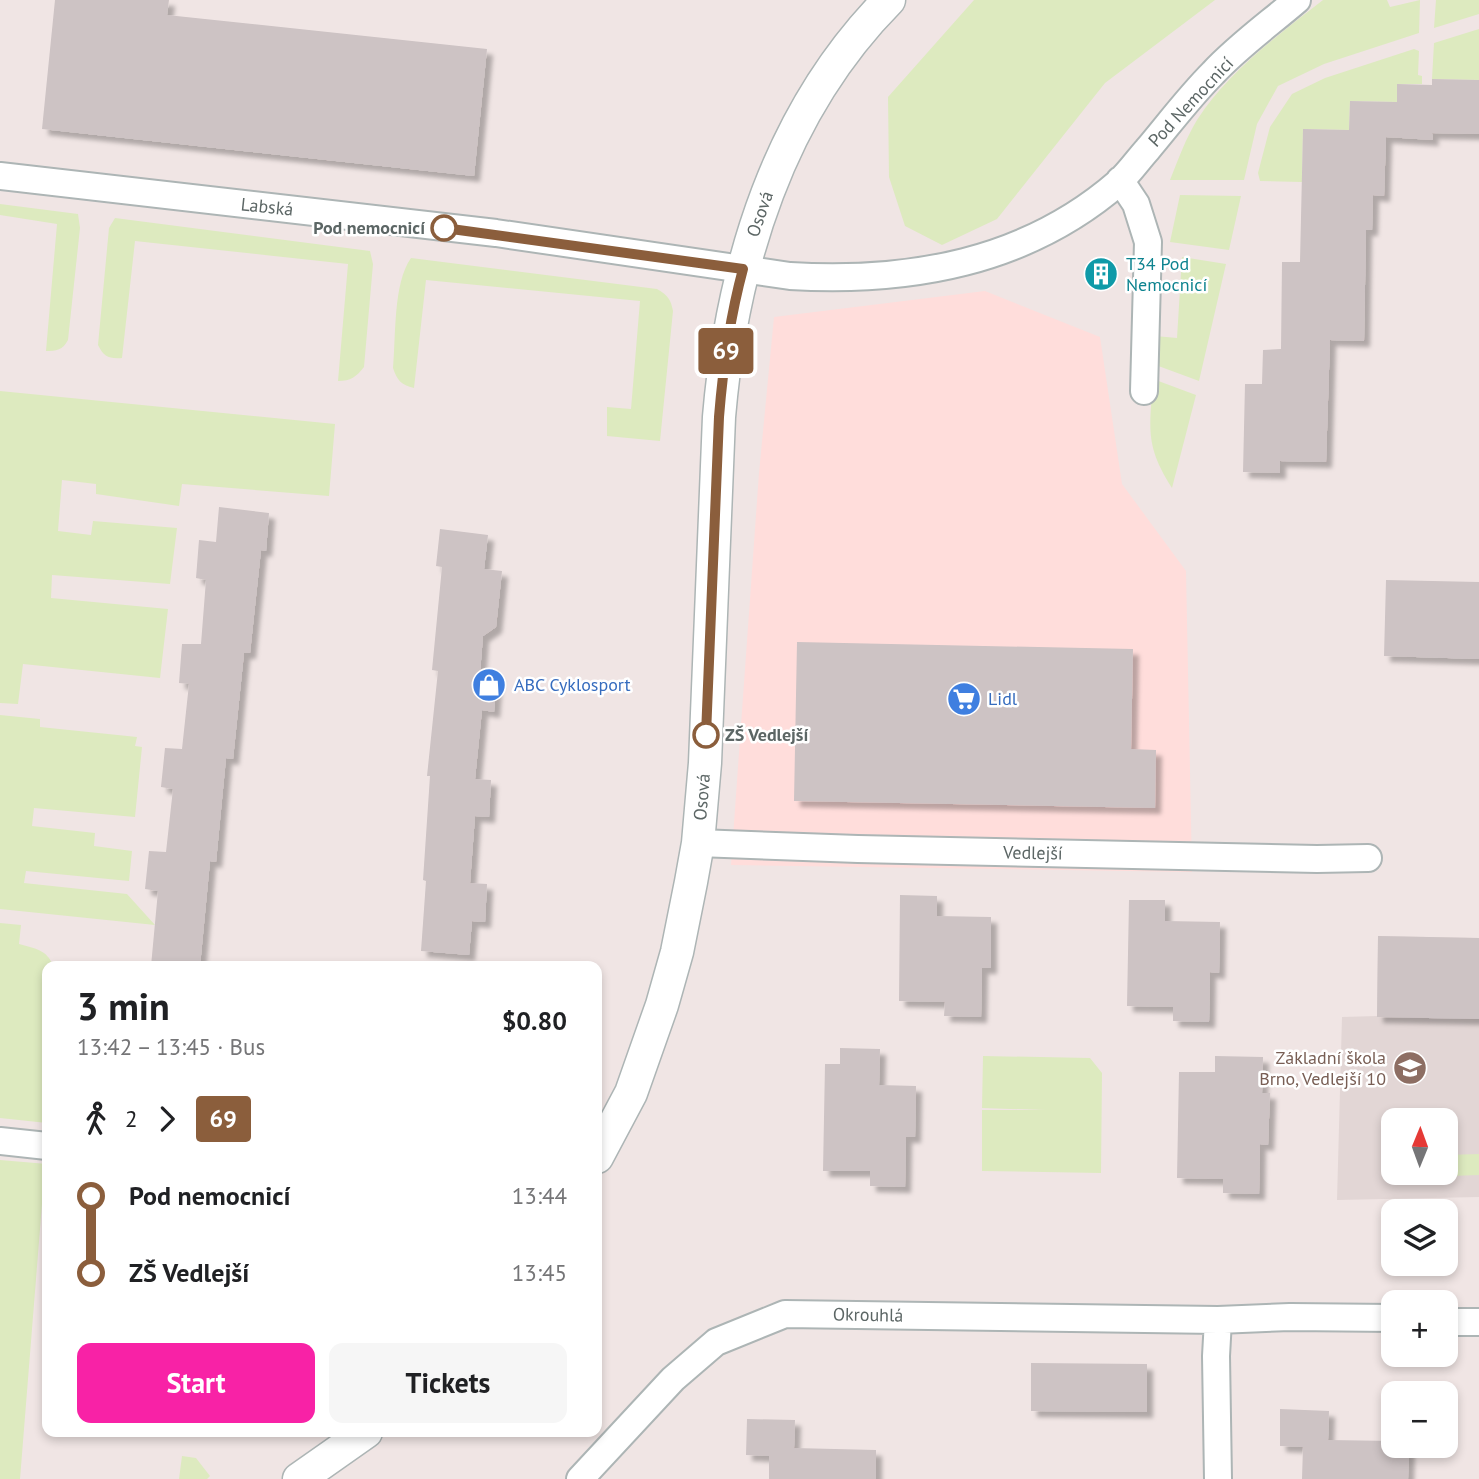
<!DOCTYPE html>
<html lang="en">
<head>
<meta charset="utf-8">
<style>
  :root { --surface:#fff; --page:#f6f6f6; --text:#202124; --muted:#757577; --accent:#f822a6 }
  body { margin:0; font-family:"PT Sans",sans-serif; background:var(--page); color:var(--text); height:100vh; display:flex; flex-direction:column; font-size:26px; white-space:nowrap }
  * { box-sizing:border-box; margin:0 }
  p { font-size:23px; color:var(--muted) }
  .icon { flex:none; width:38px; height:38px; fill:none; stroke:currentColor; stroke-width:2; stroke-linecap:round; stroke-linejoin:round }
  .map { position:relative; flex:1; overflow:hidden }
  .side { position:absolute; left:42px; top:961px; width:560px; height:476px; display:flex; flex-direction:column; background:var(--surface); border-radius:14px; box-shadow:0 4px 10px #0003 }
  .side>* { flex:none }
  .badge { padding:0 14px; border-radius:5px; font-size:24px; line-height:46px }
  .needle { width:46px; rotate:1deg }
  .fabs { position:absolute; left:1381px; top:1108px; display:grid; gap:14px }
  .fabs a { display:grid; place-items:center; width:77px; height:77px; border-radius:14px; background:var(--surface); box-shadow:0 4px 10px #0003; font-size:35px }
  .map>.badge { position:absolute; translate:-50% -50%; box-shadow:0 0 0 4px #fff }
  .legs { display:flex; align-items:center; gap:10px; height:77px; padding:0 35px; font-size:23px }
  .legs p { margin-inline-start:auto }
  .headline { display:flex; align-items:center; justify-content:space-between; height:119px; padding:0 35px }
  h1 { font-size:38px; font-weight:700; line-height:52px }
  .cta { display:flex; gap:14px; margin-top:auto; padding:14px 35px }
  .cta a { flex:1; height:80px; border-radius:14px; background:var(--accent); color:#fff; font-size:28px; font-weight:700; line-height:80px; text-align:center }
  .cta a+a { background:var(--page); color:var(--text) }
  ul { padding:0 35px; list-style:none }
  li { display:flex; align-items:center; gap:24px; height:77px; font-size:26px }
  li i { display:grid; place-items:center; width:10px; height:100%; margin:0 9px; background:currentColor }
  li i::after { content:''; width:18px; height:18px; margin:-9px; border:5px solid; border-radius:50%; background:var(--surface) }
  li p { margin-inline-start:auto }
  li:first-child i { background:linear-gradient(#0000 50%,currentColor 0) }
  li:last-child i { background:linear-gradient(currentColor 50%,#0000 0) }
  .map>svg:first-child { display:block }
</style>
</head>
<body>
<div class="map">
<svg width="1479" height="1479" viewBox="0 0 1479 1479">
  <defs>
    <filter id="shadow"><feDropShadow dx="6" dy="6" stdDeviation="2" flood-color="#0004"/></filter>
  </defs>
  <rect width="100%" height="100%" fill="#f0e5e4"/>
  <path fill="#ffdddb" d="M985,291L1100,337L1122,484L1186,571L1192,872L731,865L759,473L774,317Z"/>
  <path fill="#e2d6d5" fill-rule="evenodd" d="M1378,936L1479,938V1197L1337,1200L1342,1017L1377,1016ZM1393,1120H1446V1172H1393Z"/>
  <path fill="#ddeabf" d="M974,0H1215L1105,83L997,219L942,245L905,226L889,177L888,97Z
    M1323,0H1387L1390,7L1420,0L1419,33L1324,64L1278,86L1257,124L1244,180H1170C1178,160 1186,138 1197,120C1228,72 1278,35 1323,0Z
    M1436,0H1479V14L1434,28Z
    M1479,29V80L1432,79L1434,43Z
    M1414,49L1419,51L1418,75L1422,76V84H1397V102L1350,101L1349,130L1303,129L1302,182L1260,181L1258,173L1270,127L1292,94L1325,78Z
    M1180,195L1241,196L1229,250L1170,242Z
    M0,204L78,214L80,228L68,340C63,350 56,351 46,351L57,224L0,215Z
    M115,218L370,251L373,264L364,367C356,377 351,381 338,381L348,264L135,241L122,358C109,359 104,357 98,345L109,228Z
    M1182,257L1226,264L1199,381L1153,364L1155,336L1177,338Z
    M411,258L657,289C668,295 671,300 673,311L660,441L607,436V407L631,409L640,301L426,280L414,388C401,385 397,380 393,368C396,337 393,283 411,258Z
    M1153,379L1196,395L1172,488C1144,444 1150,428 1153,379Z
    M0,391L335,424L329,496L182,484L179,506L96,494V484L62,480L58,531L91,535L93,521L177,528L170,584L52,575L51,598L168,609L160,678L23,664L18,704L0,703Z
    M0,715L40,719V727L137,737L135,746L142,747L135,817L34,808L32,826L95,833L94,846L132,851L129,881L26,871L24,883L127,894L155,925L0,909Z
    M0,923L21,925L19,944C34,948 48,950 53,966H47V1123L0,1118Z
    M983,1056L1090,1058L1102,1073L1101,1173L982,1171V1110H1045L982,1108Z
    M1479,1154V1175L1422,1177V1173L1446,1172V1155Z
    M0,1160L47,1164V1204H42L20,1479H0Z
    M182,1456L196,1458L210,1476L207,1479H179Z"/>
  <path fill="#cdc3c4" filter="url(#shadow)" d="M55,0H169L167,15L487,49L474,176L42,129Z
    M1432,79L1479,80V134L1432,133L1433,140L1386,137L1384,196L1373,195L1372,230H1366L1364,341L1330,340L1326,462L1280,461V473L1243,472L1245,384H1262L1263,350L1281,349L1282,262H1300L1303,129L1349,130L1350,101L1397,102V84L1432,85Z
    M219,507L269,513L266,551L261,550L250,653H244L233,759L226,758L216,862L210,861L200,966H151L158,891L145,889L149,851L166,852L173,789L161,787L165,748L182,749L189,684L179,683L182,644H201L206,580L196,578L199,540L216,542Z
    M440,529L488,535L484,569L502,571L496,627L483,636L480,673L497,675L494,712L482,710L475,779L491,780L489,817L475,816L470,883L487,884L485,922L472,921L469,955L421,951L426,881L423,880L430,776H427L438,671L432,670L442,567L436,566Z
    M1386,580L1479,582V659L1384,656Z
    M797,642L1133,649L1131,749L1156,750L1155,808L794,801Z
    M900,895L937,896V916L991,917V968H982L981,1017L944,1016L945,1002L899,1001Z
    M1129,900H1165V921L1220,922L1219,973L1210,972L1209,1022L1173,1021V1007L1127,1006Z
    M1378,936L1479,938V1019L1377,1017Z
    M840,1048L880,1049L879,1085L916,1086L915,1137H906L905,1187L870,1186V1171H823L825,1064H840Z
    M1215,1056L1263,1057L1262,1093H1270L1268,1145L1260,1144L1259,1194L1223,1193V1179L1177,1178L1179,1072H1215Z
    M1031,1363L1147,1364V1412L1031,1411Z
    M1280,1409L1329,1411L1328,1440L1393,1441V1446H1409L1408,1479H1302L1303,1447L1280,1446Z
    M747,1419L795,1420L794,1448L876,1450V1479H769V1456L746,1455Z"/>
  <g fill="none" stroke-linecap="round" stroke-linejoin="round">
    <g stroke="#adb5b5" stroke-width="30">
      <path id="minor" d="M0,176L496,233L790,276C909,283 1026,263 1119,182C1129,173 1138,160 1147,150C1169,124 1189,97 1213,73C1238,46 1269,24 1297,0
        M1120,180L1136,204L1148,242L1144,391
        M698,843L858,849L1317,859L1368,858
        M0,1141L47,1146
        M1446,1322H1479
        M580,1479L673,1379L716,1342L785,1314L1218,1320L1290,1317L1393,1318
        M1218,1479L1216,1356L1218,1320"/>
    </g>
    <g stroke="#adb5b5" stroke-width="35">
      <path id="tertiary" d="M597,1157L631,1093L662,1005L677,952L691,882L698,843L705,763L719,417C732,264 779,111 889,0
        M299,1479L366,1432"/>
    </g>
    <use href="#minor" stroke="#fff" stroke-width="26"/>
    <use href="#tertiary" stroke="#fff" stroke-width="32"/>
  </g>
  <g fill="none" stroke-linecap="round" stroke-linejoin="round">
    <g stroke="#fff" stroke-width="16">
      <path id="line-1" d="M444,228L743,269C730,317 723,367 719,417L706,735"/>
    </g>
    <use href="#line-1" stroke="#8b5e3c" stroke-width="10"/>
  </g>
  <defs>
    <g id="building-disc" transform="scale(1.75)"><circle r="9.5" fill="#0f9aa8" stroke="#fff"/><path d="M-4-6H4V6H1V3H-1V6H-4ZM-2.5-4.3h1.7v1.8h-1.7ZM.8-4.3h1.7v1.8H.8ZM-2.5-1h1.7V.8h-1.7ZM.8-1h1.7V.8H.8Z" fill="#fff"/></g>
    <g id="shop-disc" transform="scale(1.75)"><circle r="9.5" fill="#3f7fe0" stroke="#fff"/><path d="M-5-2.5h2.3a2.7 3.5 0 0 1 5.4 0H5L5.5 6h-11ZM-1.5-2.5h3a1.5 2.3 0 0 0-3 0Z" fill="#fff"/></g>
    <g id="supermarket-disc" transform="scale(1.75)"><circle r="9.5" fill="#3f7fe0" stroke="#fff"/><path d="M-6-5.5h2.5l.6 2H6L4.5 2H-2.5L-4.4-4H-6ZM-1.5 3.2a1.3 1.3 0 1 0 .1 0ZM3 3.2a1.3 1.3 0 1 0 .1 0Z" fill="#fff"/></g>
    <g id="school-disc" transform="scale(1.75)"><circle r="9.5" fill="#8d6e63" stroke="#fff"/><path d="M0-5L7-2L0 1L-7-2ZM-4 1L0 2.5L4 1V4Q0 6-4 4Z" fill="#fff"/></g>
  </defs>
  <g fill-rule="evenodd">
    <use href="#building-disc" x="1101" y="274"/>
    <use href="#shop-disc" x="489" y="685"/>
    <use href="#supermarket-disc" x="964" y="699"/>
    <use href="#school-disc" x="1410" y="1068"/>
  </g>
  <g fill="#fff" stroke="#8b5e3c" stroke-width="3.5">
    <circle cx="444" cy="228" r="12"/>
    <circle cx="706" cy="735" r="12"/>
  </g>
  <g text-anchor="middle" stroke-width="5" stroke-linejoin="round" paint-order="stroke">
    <g font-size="18" fill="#5c6665" stroke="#fff">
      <text transform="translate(1191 102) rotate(-47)" y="6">Pod Nemocnicí</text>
      <text transform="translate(267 207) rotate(6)" y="6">Labská</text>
      <text transform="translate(760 214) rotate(-71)" y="6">Osová</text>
      <text transform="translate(702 797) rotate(-85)" y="6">Osová</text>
      <text transform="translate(1033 853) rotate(1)" y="6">Vedlejší</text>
      <text transform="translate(868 1315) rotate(1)" y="6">Okrouhlá</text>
    </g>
    <g font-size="18" font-weight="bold" fill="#5c6665" stroke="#fff" text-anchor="end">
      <text x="425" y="234">Pod nemocnicí</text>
      <text x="725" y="741" text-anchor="start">ZŠ Vedlejší</text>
    </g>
    <g font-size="18" fill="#0d838f" stroke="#fff" text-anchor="start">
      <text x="1126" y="270">T34 Pod<tspan x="1126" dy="21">Nemocnicí</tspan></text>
    </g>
    <g font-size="18" fill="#366cbe" stroke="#fff" text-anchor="start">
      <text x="514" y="691">ABC Cyklosport</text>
      <text x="988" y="705">Lidl</text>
    </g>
    <g font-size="18" fill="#785e54" stroke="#fff" text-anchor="end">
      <text x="1386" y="1064">Základní škola<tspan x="1386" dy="21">Brno, Vedlejší 10</tspan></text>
    </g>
  </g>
</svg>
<div class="fabs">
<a><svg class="needle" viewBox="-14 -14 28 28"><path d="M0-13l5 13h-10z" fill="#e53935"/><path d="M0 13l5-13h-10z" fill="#757577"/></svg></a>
<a><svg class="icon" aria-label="layers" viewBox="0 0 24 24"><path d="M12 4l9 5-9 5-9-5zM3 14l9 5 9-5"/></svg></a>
<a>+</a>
<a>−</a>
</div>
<b class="badge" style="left:726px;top:351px;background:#8b5e3c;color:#fff">69</b>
<section class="side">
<div class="headline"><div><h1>3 min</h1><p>13:42 – 13:45 · Bus</p></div><b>$0.80</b></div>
<div class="legs"><svg class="icon" aria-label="walk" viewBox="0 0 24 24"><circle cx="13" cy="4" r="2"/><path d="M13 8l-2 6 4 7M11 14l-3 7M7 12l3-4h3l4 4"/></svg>2<svg class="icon" aria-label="forward" viewBox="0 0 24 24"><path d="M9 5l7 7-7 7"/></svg><b class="badge" style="background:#8b5e3c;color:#fff">69</b></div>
<ul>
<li><i style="color:#8b5e3c"></i><b>Pod nemocnicí</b><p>13:44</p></li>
<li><i style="color:#8b5e3c"></i><b>ZŠ Vedlejší</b><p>13:45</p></li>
</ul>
<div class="cta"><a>Start</a><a>Tickets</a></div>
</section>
</div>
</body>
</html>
